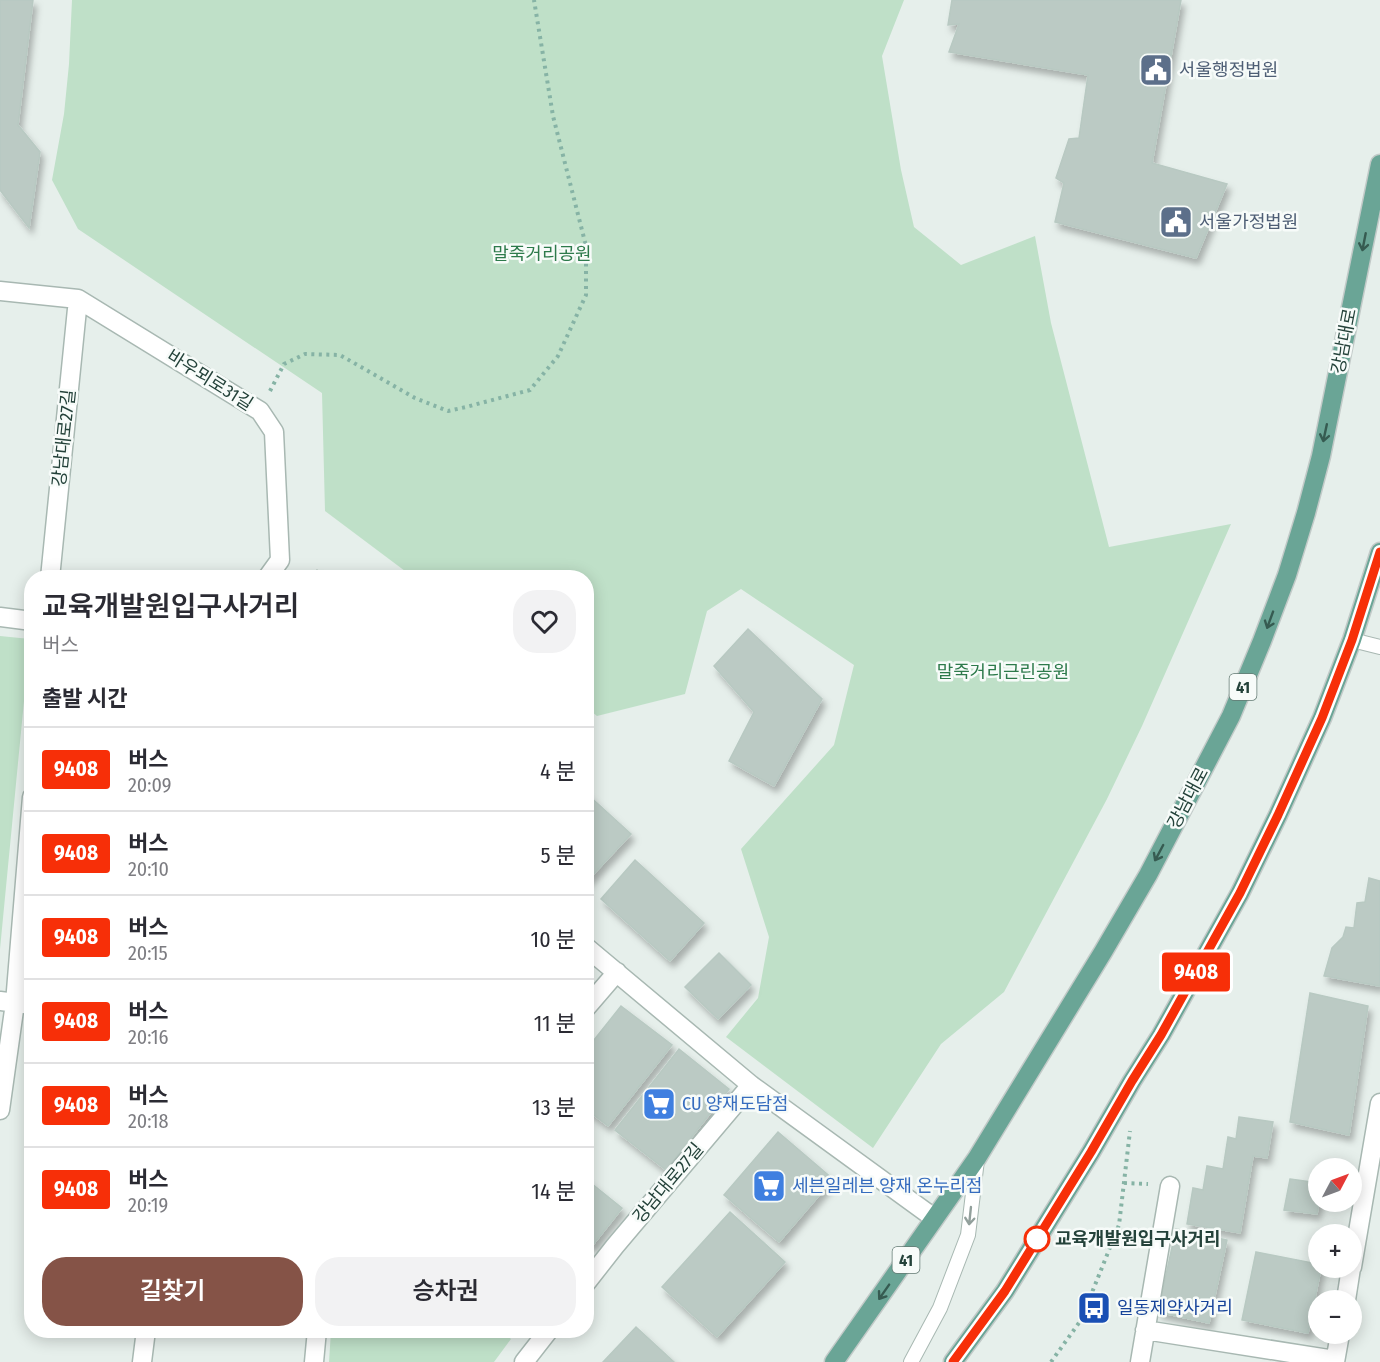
<!DOCTYPE html>
<html lang="ko">
<head>
<meta charset="utf-8">
<style>
  :root { --surface:#fff; --page:#f2f2f3; --text:#2b2b33; --muted:#7c7c81; --line:#e1e1e2; --accent:#855347 }
  body { margin:0; font-family:"Fira Sans Condensed","Noto Sans KR",sans-serif; background:var(--page); color:var(--text); height:100vh; display:flex; flex-direction:column; font-size:22px; white-space:nowrap }
  * { box-sizing:border-box; margin:0 }
  p { font-size:20px; color:var(--muted) }
  .icon { flex:none; width:33px; height:33px; fill:none; stroke:currentColor; stroke-width:2; stroke-linecap:round; stroke-linejoin:round }
  .map { position:relative; flex:1; overflow:hidden }
  .drawer { position:absolute; left:24px; top:570px; width:570px; height:768px; display:flex; flex-direction:column; background:var(--surface); border-radius:24px; box-shadow:0 3px 15px #0003 }
  .drawer>* { flex:none }
  .badge { padding:0 12px; border-radius:4px; font-size:21px; line-height:39px }
  .needle { width:39px; rotate:49deg }
  .buttons { position:absolute; left:1308px; top:1158px; display:grid; gap:12px }
  .buttons a { display:grid; place-items:center; width:54px; height:54px; border-radius:50%; background:var(--surface); box-shadow:0 3px 15px #0003; font-size:30px }
  .map>.badge { position:absolute; translate:-50% -50%; box-shadow:0 0 0 3px #fff }
  h2 { padding:0 18px; font-size:22px; line-height:54px }
  .round { display:grid; place-items:center; flex:none; width:63px; height:63px; border-radius:24px; background:var(--page) }
  .summary { display:flex; align-items:center; justify-content:space-between; height:102px; padding:0 18px }
  h1 { font-size:28px; font-weight:600; line-height:45px }
  .primary-button { display:flex; gap:12px; margin-top:auto; padding:12px 18px }
  .primary-button a { flex:1; height:69px; border-radius:24px; background:var(--accent); color:#fff; font-size:24px; font-weight:600; line-height:69px; text-align:center }
  .primary-button a+a { background:var(--page); color:var(--text) }
  ul { padding:0; list-style:none }
  li { display:flex; align-items:center; gap:18px; height:84px; padding:0 18px; border-top:2px solid var(--line) }
  li div { flex:1 }
  li b { display:block; font-size:22px }
  li em { font-style:normal }
  li .badge { min-width:66px; font-weight:700; text-align:center }
  .map>svg:first-child { display:block }
</style>
</head>
<body>
<div class="map">
<svg width="1380" height="1362" viewBox="0 0 1380 1362">
  <defs>
    <filter id="shadow"><feDropShadow dx="3.5" dy="6" stdDeviation="3" flood-color="#0004"/></filter>
  </defs>
  <rect width="100%" height="100%" fill="#e6efeb"/>
  <path fill="#bfe0c8" d="M72,0H904L882,56L901,170L914,227L961,265L1035,236L1051,323L1109,547L1231,524L1142,726L1107,799L1004,992L941,1044L873,1148L726,1037L758,998L769,937L741,849L834,745L854,665L741,589L707,611L685,694L597,716L587,708L586,578L413,577L325,511L322,393L78,229L52,180L64,114L69,64Z
    M0,636L30,639L0,949Z
    M501,1330L511,1339L494,1362H329L331,1331Z"/>
  <path fill="#bbcac4" stroke="#b8c9c2" stroke-width="1.5" filter="url(#shadow)" d="M0,0H33L18,125L40,152L29,228L0,190Z
    M952,0H1181L1152,163L1227,184L1196,258L1055,222L1064,183L1056,178L1069,139L1079,138L1088,75L949,52L959,24L948,25Z
    M317,570L326,578H310Z
    M748,629L822,699L774,786L729,761L754,712L714,666Z
    M586,793L631,834L586,882Z
    M635,860L704,923L670,961L601,899Z
    M1369,878L1380,881V986L1324,976L1332,948L1343,937L1346,927L1354,928L1357,903L1365,902Z
    M719,953L751,985L718,1019L685,987Z
    M1310,993L1368,1006L1349,1135L1290,1122Z
    M621,1006L672,1045L608,1126L586,1109V1050Z
    M679,1049L729,1089L666,1170L615,1130Z
    M1239,1117L1273,1122L1267,1158L1253,1156L1240,1233L1187,1224L1193,1188L1203,1190L1207,1166L1223,1169L1228,1137L1236,1139Z
    M778,1132L833,1179L779,1242L724,1195Z
    M586,1179L622,1208L592,1246L586,1242Z
    M1290,1179L1318,1183L1319,1202L1317,1214L1284,1210Z
    M730,1212L785,1262L717,1337L662,1287Z
    M1176,1229L1227,1240L1209,1323L1158,1312Z
    M1256,1252L1318,1264V1268H1321L1308,1333L1242,1320Z
    M636,1327L674,1362H603Z"/>
  <g fill="none" stroke-linecap="round" stroke-linejoin="round">
    <g stroke="#a8b8b2" stroke-width="16">
      <path id="service" d="M1352,640L1380,647
        M911,1362L940,1308L968,1235L977,1160"/>
    </g>
    <g stroke="#a8b8b2" stroke-width="21">
      <path id="minor" d="M0,291L78,299L260,411L274,432L280,560L267,578
        M50,578L78,299
        M0,617L32,621
        M586,947L751,1085L934,1218
        M0,1001L32,1005
        M586,1008L617,972
        M0,1110L15,1003L32,797
        M1352,1267L1380,1103
        M586,1283L615,1246L751,1085
        M1346,1300L1351,1268
        M1145,1330L1335,1360
        M142,1362L146,1330
        M314,1362L317,1330
        M524,1362L549,1330
        M1140,1362L1170,1186
        M1335,1362L1340,1334"/>
    </g>
    <g stroke="#c2cac8" stroke-width="21">
      <path id="primary" d="M834,1362L977,1158L1103,952L1148,875L1231,716L1262,641L1287,575L1306,513L1321,456L1380,164
        M953,1362L1005,1291L1091,1152L1132,1081L1161,1035L1240,893L1278,815L1322,718L1352,640L1380,552"/>
    </g>
    <path stroke="#86b3a5" stroke-width="4" stroke-dasharray="3 4.5" stroke-linecap="butt" d="M270,391L284,364L305,354L340,355L415,398L448,411L466,407L530,390L558,356L586,295V246L553,116L534,0
      M1124,1183L1148,1184
      M1051,1362L1081,1320L1119,1225L1130,1131"/>
    <use href="#service" stroke="#fff" stroke-width="14"/>
    <use href="#minor" stroke="#fff" stroke-width="18"/>
    <use href="#primary" stroke="#6aa596" stroke-width="18"/>
  </g>
  <defs><path id="oneway-shaft" d="M-6 0H5M1.5-3L5.5 0L1.5 3" fill="none" stroke-width="1.6" stroke-linecap="round" stroke-linejoin="round" transform="scale(1.5)"/></defs>
  <g stroke="#365b51">
    <use href="#oneway-shaft" transform="translate(1364 242) rotate(101)"/>
    <use href="#oneway-shaft" transform="translate(1325 433) rotate(102)"/>
    <use href="#oneway-shaft" transform="translate(1270 620) rotate(110)"/>
    <use href="#oneway-shaft" transform="translate(1159 853) rotate(118)"/>
    <use href="#oneway-shaft" transform="translate(884 1292) rotate(125)"/>
  </g>
  <use stroke="#92a09c" href="#oneway-shaft" transform="translate(970 1216) rotate(96)"/>
  <g fill="none" stroke-linecap="round" stroke-linejoin="round">
    <g stroke="#fff" stroke-width="14">
      <path id="line" d="M953,1362L1005,1291L1091,1152L1132,1081L1161,1035L1240,893L1278,815L1322,718L1352,640L1380,552"/>
    </g>
    <use href="#line" stroke="#f72f08" stroke-width="9"/>
  </g>
  <defs>
    <g id="civic-square" transform="scale(1.725)"><rect x="-9" y="-9" width="18" height="18" rx="4" fill="#5c6f8a" stroke="#f7fbf9"/><path d="M-.6-6.5H3V-4.5H.6V-3L4-1V1h2V6H-6V1h2V-1L-.6-3ZM-1.2 2.5V6h2.4V2.5Z" fill="#fff"/></g>
    <g id="supermarket-square" transform="scale(1.725)"><rect x="-9" y="-9" width="18" height="18" rx="4" fill="#3f7fe0" stroke="#f7fbf9"/><path d="M-6-5.5h2.5l.6 2H6L4.5 2H-2.5L-4.4-4H-6ZM-1.5 3.2a1.3 1.3 0 1 0 .1 0ZM3 3.2a1.3 1.3 0 1 0 .1 0Z" fill="#fff"/></g>
    <g id="bus-square" transform="scale(1.725)"><rect x="-9" y="-9" width="18" height="18" rx="4" fill="#1a4fb4" stroke="#f7fbf9"/><path d="M-5-6H5V4H4V6H2V4H-2V6H-4V4H-5ZM-3.5-4V0h7V-4ZM-3.5 1.2v1.5H-2V1.2ZM2 1.2v1.5H3.5V1.2Z" fill="#fff"/></g>
  </defs>
  <g fill-rule="evenodd">
    <use href="#civic-square" x="1156" y="70"/>
    <use href="#civic-square" x="1176" y="222"/>
    <use href="#supermarket-square" x="659" y="1104"/>
    <use href="#supermarket-square" x="769" y="1186"/>
    <use href="#bus-square" x="1094" y="1308"/>
  </g>
  <circle fill="#fff" stroke="#f72f08" stroke-width="3" cx="1037" cy="1239" r="12"/>
  <g text-anchor="middle" stroke-width="5" stroke-linejoin="round" paint-order="stroke">
    <g fill="#f7fbf9" stroke="#637a73" stroke-width="1.5">
      <rect x="1229.5" y="674" width="27" height="26" rx="4.5"/>
      <rect x="892.5" y="1247" width="27" height="26" rx="4.5"/>
    </g>
    <g font-size="16" font-weight="bold" fill="#24423a">
      <text x="1243" y="693">41</text>
      <text x="906" y="1266">41</text>
    </g>
    <g font-size="18" fill="#4e5e75" stroke="#f7fbf9" text-anchor="start">
      <text x="1179" y="76">서울행정법원</text>
      <text x="1199" y="228">서울가정법원</text>
    </g>
    <g font-size="18" fill="#2d7a4b" stroke="#f7fbf9">
      <text x="542" y="260">말죽거리공원</text>
      <text x="1003" y="678">말죽거리근린공원</text>
    </g>
    <g font-size="18" fill="#24423a" stroke="#f7fbf9">
      <text transform="translate(1344 341) rotate(-79)" y="6">강남대로</text>
      <text transform="translate(210 380) rotate(32)" y="6">바우뫼로31길</text>
      <text transform="translate(64 438) rotate(-84)" y="6">강남대로27길</text>
      <text transform="translate(1188 798) rotate(-62)" y="6">강남대로</text>
      <text transform="translate(668 1183) rotate(-50)" y="6">강남대로27길</text>
    </g>
    <g font-size="18" fill="#366cbe" stroke="#f7fbf9" text-anchor="start">
      <text x="682" y="1110">CU 양재도담점</text>
      <text x="792" y="1192">세븐일레븐 양재 온누리점</text>
    </g>
    <g font-size="18" font-weight="bold" fill="#24423a" stroke="#f7fbf9" text-anchor="start">
      <text x="1055" y="1245">교육개발원입구사거리</text>
    </g>
    <g font-size="18" fill="#164399" stroke="#f7fbf9" text-anchor="start">
      <text x="1117" y="1314">일동제약사거리</text>
    </g>
  </g>
</svg>
<div class="buttons">
<a><svg class="needle" viewBox="-14 -14 28 28"><path d="M0-13l5 13h-10z" fill="#e53935"/><path d="M0 13l5-13h-10z" fill="#7c7c81"/></svg></a>
<a>+</a>
<a>−</a>
</div>
<b class="badge" style="left:1196px;top:972px;background:#f72f08;color:#fff">9408</b>
<section class="drawer">
<div class="summary"><div><h1>교육개발원입구사거리</h1><p>버스</p></div><a class="round"><svg class="icon" aria-label="heart" viewBox="0 0 24 24"><path d="M12 20l-8-8c-3-5 5-10 8-4 3-6 11-1 8 4z"/></svg></a></div>
<h2>출발 시간</h2>
<ul>
<li><span class="badge" style="background:#f72f08;color:#fff">9408</span><div><b>버스</b><p>20:09</p></div><em>4 분</em></li>
<li><span class="badge" style="background:#f72f08;color:#fff">9408</span><div><b>버스</b><p>20:10</p></div><em>5 분</em></li>
<li><span class="badge" style="background:#f72f08;color:#fff">9408</span><div><b>버스</b><p>20:15</p></div><em>10 분</em></li>
<li><span class="badge" style="background:#f72f08;color:#fff">9408</span><div><b>버스</b><p>20:16</p></div><em>11 분</em></li>
<li><span class="badge" style="background:#f72f08;color:#fff">9408</span><div><b>버스</b><p>20:18</p></div><em>13 분</em></li>
<li><span class="badge" style="background:#f72f08;color:#fff">9408</span><div><b>버스</b><p>20:19</p></div><em>14 분</em></li>
</ul>
<div class="primary-button"><a>길찾기</a><a>승차권</a></div>
</section>
</div>
</body>
</html>
